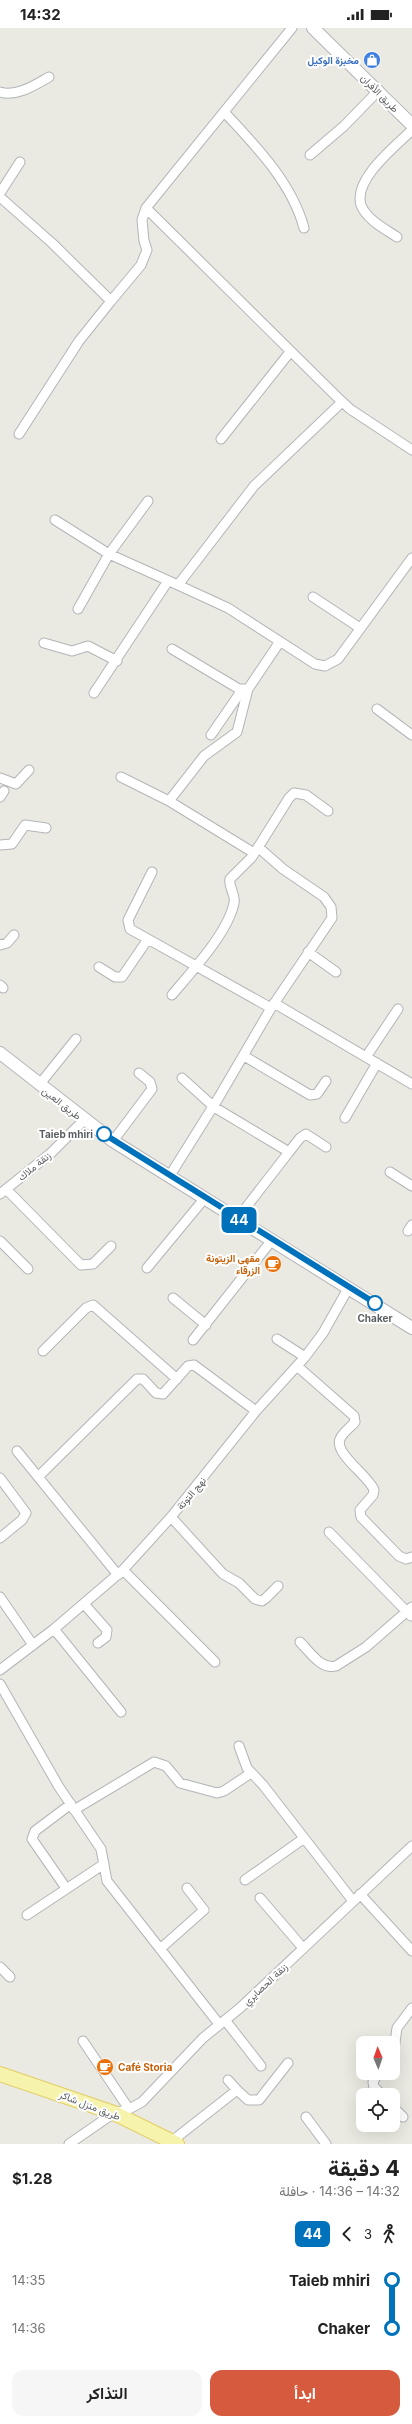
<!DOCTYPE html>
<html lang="ar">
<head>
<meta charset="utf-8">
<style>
  :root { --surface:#fff; --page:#f6f6f6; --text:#222; --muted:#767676; --accent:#d65b3e }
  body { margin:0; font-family:Inter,Vazirmatn,sans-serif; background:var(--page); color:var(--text); direction:rtl; height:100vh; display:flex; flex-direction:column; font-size:15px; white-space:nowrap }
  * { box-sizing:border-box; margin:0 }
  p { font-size:13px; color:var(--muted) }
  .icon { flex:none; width:22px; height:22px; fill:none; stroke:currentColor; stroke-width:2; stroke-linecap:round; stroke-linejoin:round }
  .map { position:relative; height:2116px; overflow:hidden; direction:ltr }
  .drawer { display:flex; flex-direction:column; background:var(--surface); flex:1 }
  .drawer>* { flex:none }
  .badge { padding:0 8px; border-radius:6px; font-size:14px; line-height:26px }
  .needle { width:26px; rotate:358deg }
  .tools { position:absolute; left:356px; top:2008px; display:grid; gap:8px }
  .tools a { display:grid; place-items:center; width:44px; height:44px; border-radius:8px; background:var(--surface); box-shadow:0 4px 16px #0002; font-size:20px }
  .map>.badge { position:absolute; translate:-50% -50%; box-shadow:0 0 0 2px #fff }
  .legs { display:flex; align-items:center; gap:6px; height:44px; padding:0 12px; font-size:13px }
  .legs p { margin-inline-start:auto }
  .overview { display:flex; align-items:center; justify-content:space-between; height:68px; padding:0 12px }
  h1 { font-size:22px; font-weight:700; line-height:30px }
  .primary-button { display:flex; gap:8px; margin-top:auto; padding:8px 12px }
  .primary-button a { flex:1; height:46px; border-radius:12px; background:var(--accent); color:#fff; font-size:16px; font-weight:700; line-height:46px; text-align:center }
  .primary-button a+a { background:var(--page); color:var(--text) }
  ul { padding:0 12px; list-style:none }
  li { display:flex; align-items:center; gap:14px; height:48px; font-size:15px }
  li i { display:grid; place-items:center; width:6px; height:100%; margin:0 5px; background:currentColor }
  li i::after { content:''; width:10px; height:10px; margin:-5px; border:3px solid; border-radius:50%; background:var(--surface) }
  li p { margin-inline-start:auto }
  li:first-child i { background:linear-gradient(#0000 50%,currentColor 0) }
  li:last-child i { background:linear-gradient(currentColor 50%,#0000 0) }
  .status { display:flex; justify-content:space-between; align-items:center; height:28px; padding:0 20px; background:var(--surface); direction:ltr }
  .status svg { height:11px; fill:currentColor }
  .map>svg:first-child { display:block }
</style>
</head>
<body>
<div class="status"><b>14:32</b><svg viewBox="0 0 49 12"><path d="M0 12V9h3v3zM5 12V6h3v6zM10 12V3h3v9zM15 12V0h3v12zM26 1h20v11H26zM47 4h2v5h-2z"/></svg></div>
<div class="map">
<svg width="412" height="2116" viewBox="0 0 412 2116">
  <rect width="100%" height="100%" fill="#ebeae2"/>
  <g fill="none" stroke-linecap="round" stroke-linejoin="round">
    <g stroke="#b2b4b8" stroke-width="11">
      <path id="street" d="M292,0L146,180L335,367L350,381L412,422
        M0,64C17,69 35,57 49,49
        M225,85C256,118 292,155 304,200
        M310,127L344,98L379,62
        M0,165L20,134
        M0,169L52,215L111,273L141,237L147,222L144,213L142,192L146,180
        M397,209C385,201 366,191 361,177C353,151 396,118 412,102
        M19,406L79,313L111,273
        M221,411L290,324
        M55,492L109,526L178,557L254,458L342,374
        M178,557L228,580L315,636L325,638L338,631L412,530
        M313,569L360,600
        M78,581L109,526L148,473
        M44,615L72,623L88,618L117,633
        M172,621L239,661H248
        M94,665L168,553
        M377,681L412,707
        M211,707L242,662
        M121,749L169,773L254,825
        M0,750L16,756L29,742
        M0,769L4,763
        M169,773L204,728L237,704L248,661L279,615
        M0,817L12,816L25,797L46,800
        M152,844L128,892L130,901L271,980
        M0,917L7,915L14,907
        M308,924L336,944
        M99,939L115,949H122L148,911
        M0,957L3,960
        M172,967C191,944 228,905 234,875C236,866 228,859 230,851L252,829L289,770L294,765L306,767L328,783
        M274,975L412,1056
        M244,1028L310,1067L317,1066L326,1053
        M366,1029L398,981
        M182,1050L214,1079L289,1124L300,1110L306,1106L326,1119
        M39,1057L76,1011
        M345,1090L377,1035
        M113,1113L152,1061L150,1054L139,1045
        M390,1144L412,1158
        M169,1149L219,1069L271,980L332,890L331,879L324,869L283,841L258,819
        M6,1161L81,1237L93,1236L111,1218
        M0,1166L51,1125L84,1092
        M237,1191L289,1124
        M408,1203L412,1197
        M0,1213L28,1241
        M147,1240L204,1171
        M173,1270L206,1297
        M277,1311L305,1329
        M193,1312L272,1212
        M43,1323L86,1280L93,1277L177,1351
        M297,1338L354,1388L355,1394C350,1400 343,1404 340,1411C334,1426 369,1448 374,1462L373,1467L360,1482L361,1489L399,1528L406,1531L412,1529
        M17,1423L118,1547
        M39,1448L137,1351H143L156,1365L163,1366L188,1338L194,1337L256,1383
        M0,1450L26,1485L22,1492L0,1510
        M171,1489L223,1546L239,1555L255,1571L262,1573L266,1570L278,1558
        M329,1504L411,1588
        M123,1542L215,1634
        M0,1569L33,1617
        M84,1576L107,1602L106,1609L98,1615
        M54,1601L121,1684
        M300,1614C310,1624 321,1642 336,1638L366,1619L412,1579
        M0,1642L54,1601L123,1542L171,1489L256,1383L305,1329L323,1305L349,1259
        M0,1656L59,1759L101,1821L107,1853L219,1996
        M239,1718L247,1740L263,1757L353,1873
        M74,1782L154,1734L166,1738L180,1755L217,1765L224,1763L251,1745
        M245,1852L303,1811
        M66,1860L32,1811L35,1803L71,1776
        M360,1866L412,1923
        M260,1870L303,1920
        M27,1887L104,1836
        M160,1921L204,1882L187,1860
        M0,1939L10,1949
        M225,1992L261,2038
        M83,2013L129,2081
        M393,2029L397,2000L412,1980
        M378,2045L373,2054L374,2059L382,2067
        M237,2062L248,2072H259L288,2035
        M393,2079L403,2089
        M306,2089L326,2116
        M172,2113L237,2062L228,2052
        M69,2116L114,2085L129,2081L142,2074L203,2010L240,1980L412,1818"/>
    </g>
    <g stroke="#b4b5bb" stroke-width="14">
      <path id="secondary" d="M313,0L412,97
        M0,1025L113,1113L412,1300"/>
    </g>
    <g stroke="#e2cd65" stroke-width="16">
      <path id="primary" d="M0,2046L114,2085L177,2116"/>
    </g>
    <use href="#street" stroke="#fff" stroke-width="9"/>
    <use href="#secondary" stroke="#fff" stroke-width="12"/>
    <use href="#primary" stroke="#f6f3ad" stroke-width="14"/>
  </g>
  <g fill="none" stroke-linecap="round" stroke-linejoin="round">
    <g stroke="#fff" stroke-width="9">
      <path id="line-1" d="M104,1106L375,1275"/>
    </g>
    <use href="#line-1" stroke="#0072bc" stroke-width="6"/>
  </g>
  <defs>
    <g id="shop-disc" transform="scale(0.9)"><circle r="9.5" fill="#3f7fe0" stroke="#fff"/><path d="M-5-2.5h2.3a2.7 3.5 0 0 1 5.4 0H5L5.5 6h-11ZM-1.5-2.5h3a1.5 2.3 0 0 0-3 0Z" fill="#fff"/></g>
    <g id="cafe-disc" transform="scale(0.9)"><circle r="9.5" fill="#e8710a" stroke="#fff"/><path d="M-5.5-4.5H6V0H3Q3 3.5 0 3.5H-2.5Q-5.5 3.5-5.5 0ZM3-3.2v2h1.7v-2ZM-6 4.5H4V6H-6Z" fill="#fff"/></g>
  </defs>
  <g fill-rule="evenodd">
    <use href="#shop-disc" x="372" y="32"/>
    <use href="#cafe-disc" x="273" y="1236"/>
    <use href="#cafe-disc" x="105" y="2039"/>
  </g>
  <g fill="#fff" stroke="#0072bc" stroke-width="2">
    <circle cx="104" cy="1106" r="7"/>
    <circle cx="375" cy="1275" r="7"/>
  </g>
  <g text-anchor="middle" stroke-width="4" stroke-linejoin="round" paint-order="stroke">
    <g font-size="10" font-weight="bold" fill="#366cbe" stroke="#fff" text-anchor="end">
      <text x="359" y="36">مخبزة الوكيل</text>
    </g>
    <g font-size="10" fill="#5a5d61" stroke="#fff">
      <text transform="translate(380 65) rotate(45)" y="4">طريق الأفران</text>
      <text transform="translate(62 1075) rotate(38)" y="4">طريق العين</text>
      <text transform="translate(34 1138) rotate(-39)" y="4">زنقة ملاك</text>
      <text transform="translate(191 1465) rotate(-50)" y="4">نهج التوتة</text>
      <text transform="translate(265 1956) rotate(-43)" y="4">زنقة الحصايري</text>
      <text transform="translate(90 2077) rotate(21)" y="4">طريق منزل شاكر</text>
    </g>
    <g font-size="10" font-weight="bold" fill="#5a5d61" stroke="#fff" text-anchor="end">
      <text x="93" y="1110">Taieb mhiri</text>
      <text x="375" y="1294" text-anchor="middle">Chaker</text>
    </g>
    <g font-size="10" font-weight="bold" fill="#c56008" stroke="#fff" text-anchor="end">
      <text x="260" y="1234">مقهى الزيتونة<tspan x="260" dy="12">الزرقاء</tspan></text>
      <text x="118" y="2043" text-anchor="start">Café Storia</text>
    </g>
  </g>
</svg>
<div class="tools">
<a><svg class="needle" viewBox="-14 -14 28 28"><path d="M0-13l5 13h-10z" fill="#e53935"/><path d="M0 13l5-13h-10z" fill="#767676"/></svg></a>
<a><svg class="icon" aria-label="locate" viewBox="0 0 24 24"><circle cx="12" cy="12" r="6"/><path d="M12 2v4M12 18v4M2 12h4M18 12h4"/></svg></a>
</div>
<b class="badge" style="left:239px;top:1192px;background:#0072bc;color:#fff">44</b>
</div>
<section class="drawer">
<div class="overview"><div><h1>4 دقيقة</h1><p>14:32 – 14:36 · حافلة</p></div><b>$1.28</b></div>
<div class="legs"><svg class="icon" aria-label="walk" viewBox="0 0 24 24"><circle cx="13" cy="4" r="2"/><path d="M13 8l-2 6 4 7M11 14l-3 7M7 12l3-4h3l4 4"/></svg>3<svg class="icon" aria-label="back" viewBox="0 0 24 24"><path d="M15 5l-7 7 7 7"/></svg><b class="badge" style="background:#0072bc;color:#fff">44</b></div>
<ul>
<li><i style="color:#0072bc"></i><b>Taieb mhiri</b><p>14:35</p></li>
<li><i style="color:#0072bc"></i><b>Chaker</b><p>14:36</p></li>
</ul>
<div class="primary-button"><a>ابدأ</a><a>التذاكر</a></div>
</section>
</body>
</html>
